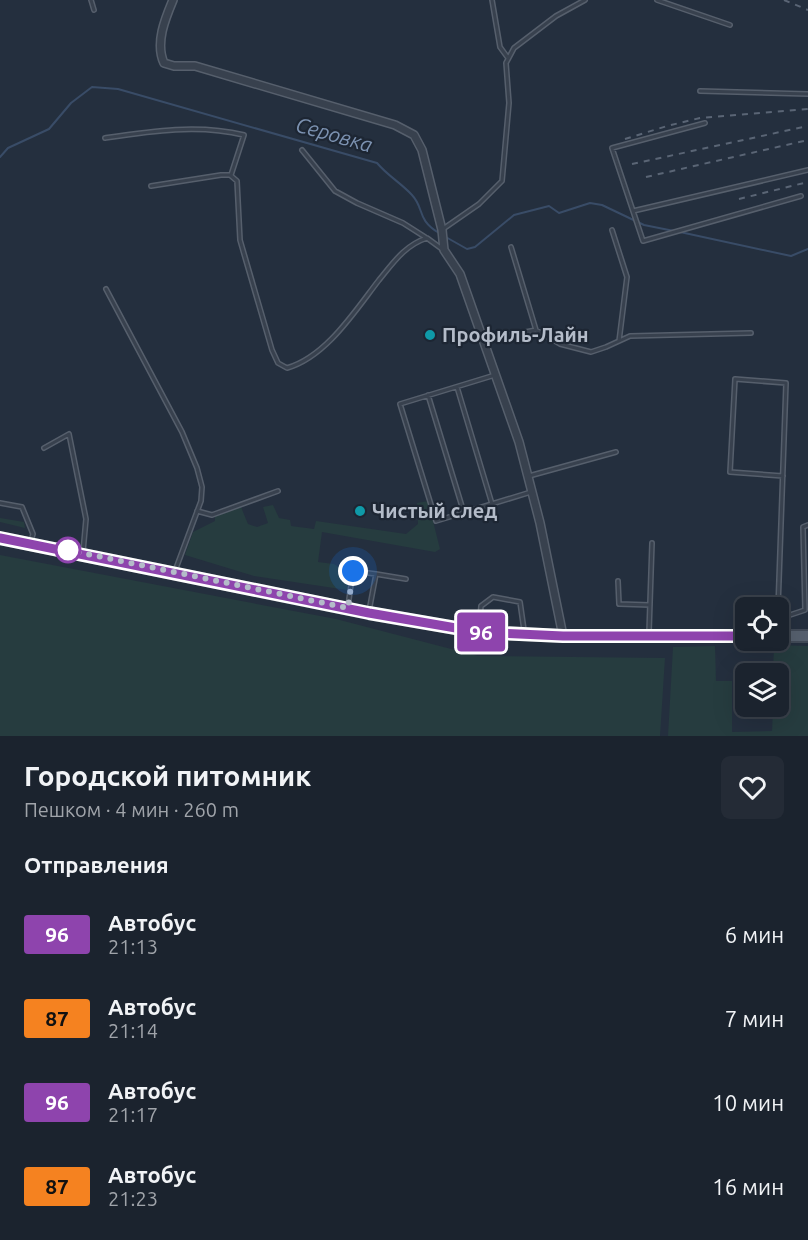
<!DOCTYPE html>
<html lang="ru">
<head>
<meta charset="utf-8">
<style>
  :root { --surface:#1b232e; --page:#242b36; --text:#f1f3f6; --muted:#a0a4aa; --line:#39404a }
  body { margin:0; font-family:Ubuntu,sans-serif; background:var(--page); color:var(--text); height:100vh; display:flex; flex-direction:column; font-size:22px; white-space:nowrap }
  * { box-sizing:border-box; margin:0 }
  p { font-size:20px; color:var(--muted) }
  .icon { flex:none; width:33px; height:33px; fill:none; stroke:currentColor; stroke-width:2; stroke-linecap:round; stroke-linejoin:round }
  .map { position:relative; height:736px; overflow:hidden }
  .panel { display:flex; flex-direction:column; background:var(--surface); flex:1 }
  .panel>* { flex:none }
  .badge { padding:0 12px; border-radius:4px; font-size:21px; line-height:39px }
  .buttons { position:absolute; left:735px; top:597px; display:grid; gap:12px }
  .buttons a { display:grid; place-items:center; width:54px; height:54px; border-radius:9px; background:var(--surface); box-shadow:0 6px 24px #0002,0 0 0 2px var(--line); font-size:30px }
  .you { position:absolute; width:30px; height:30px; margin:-15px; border:4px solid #fff; border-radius:50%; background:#1a73e8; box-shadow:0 0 0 9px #1a73e833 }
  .map>.badge { position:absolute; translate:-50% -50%; box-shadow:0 0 0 3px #fff }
  h2 { padding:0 24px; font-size:22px; line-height:54px }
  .round { display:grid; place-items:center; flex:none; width:63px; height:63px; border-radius:9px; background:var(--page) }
  .overview { display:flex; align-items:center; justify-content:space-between; height:102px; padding:0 24px }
  h1 { font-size:28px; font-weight:700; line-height:45px }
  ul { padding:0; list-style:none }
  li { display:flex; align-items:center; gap:18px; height:84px; padding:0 24px }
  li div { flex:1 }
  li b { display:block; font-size:22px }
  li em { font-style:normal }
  li .badge { min-width:66px; font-weight:700; text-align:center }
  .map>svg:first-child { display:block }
</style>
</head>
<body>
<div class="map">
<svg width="808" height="736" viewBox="0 0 808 736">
  <rect width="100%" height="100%" fill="#242f3e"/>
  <path fill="#263c3f" d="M428,501L440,549L435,552L322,532L318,562L334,564L348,573L347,590L254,576L185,555L193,532L215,521V515L241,507L248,524L257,527L268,523L263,507L273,505L279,518L290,520L291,526L314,529L316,521L406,534L418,524L417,503Z
    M0,518L24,522L25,528L0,522Z
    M0,555L336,619L478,656L665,658L660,736H0Z
    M774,645L808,646V736H668L673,647L715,646L716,681H732V732L772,731L773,707L778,706V674L773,673Z"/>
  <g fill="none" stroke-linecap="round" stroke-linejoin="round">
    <path stroke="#394c67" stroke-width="2" d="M0,157L8,148L49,129L71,103L92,87L118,89L377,163C388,176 401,183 412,195C425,209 416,219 439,233
      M680,232L791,256L808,249
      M444,236L467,249L475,247L514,215L549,206L559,213L590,203L602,205L644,225L674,231"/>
    <g stroke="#565f6c" stroke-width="6">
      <path id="lane" d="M91,0L94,10
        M492,0L500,47L508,58
        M657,0L730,25
        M700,91L808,94
        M705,123L612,148L643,241L801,196
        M105,138C152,131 198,124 244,135L231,175
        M302,150L335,191L357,203L403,223L425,237
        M151,186L221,175H230L237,181L240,240L272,350L278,363L287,368C326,357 355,311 379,280C393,263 405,245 427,238L442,249
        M633,211L808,170
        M443,229L479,204L502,181L509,103L506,63L514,48L556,16L585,0
        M612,230L627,277L619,341
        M511,247L536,330L560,344L591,352L606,347L630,336L751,333
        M106,289L182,432L197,468L202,487L201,501L175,571
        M484,340L536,330
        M495,375L400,404L436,521L531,492
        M457,387L492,504
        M428,395L464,513
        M44,448L69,434L86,519L83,552
        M529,476L616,452
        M0,503L22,507L33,534L31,541
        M197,511L212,515L278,491
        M376,574L406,579
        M618,581L619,604L650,605
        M348,606L353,571L376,574L369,611
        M778,608L786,383L735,379L730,472L783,476
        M778,619L805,610L803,527L808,525
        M479,629L481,606L493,597L520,602L524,630
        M649,632L652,543"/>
    </g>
    <g stroke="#565f6c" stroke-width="10">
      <path id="street" d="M173,0C165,19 155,43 164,63L174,66H195L395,125L414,135L422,150L442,230L444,250L460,274L519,442L540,523L563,636"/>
    </g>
    <g stroke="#414a57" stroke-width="14">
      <path id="primary" d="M0,538L368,613L479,632L563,636H746
        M778,636H808"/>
    </g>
    <use href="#lane" stroke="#38414e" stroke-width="3"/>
    <use href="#street" stroke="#38414e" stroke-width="7"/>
    <use href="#primary" stroke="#56606e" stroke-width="10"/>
    <path stroke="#5a6575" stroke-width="2" stroke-dasharray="6 6" stroke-linecap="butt" d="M784,0L808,10
      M625,139L667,126L700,118L808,109
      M632,164L808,126
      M646,177L808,140
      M739,199L808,182"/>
  </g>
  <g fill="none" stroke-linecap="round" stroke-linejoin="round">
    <g stroke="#fff" stroke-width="14">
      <path id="line" d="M0,538L369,613L479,632L563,636H746"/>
    </g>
    <use href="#line" stroke="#8e44ad" stroke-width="9"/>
    <path stroke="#b4bcc9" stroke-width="6" stroke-dasharray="0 10.8" d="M68,550L348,608L353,571"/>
  </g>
  <g fill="#0f9aa8" stroke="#1d2633" stroke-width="2">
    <circle cx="430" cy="335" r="6"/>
    <circle cx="360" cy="511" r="6"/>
  </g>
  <circle fill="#fff" stroke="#8e44ad" stroke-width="3" cx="68" cy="550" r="12"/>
  <g text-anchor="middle" stroke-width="4.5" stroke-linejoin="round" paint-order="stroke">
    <g font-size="20" font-weight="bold" fill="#b4bcc9" stroke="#1d2633" text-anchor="start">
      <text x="442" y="342">Профиль-Лайн</text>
      <text x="372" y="518">Чистый след</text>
    </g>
    <g font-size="21" font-style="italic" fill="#7c92b1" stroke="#1d2633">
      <text transform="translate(334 135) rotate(16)" y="7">Серовка</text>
    </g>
  </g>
</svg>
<div class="buttons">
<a><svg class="icon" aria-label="locate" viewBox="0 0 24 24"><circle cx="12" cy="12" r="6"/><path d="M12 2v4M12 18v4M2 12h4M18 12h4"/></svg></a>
<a><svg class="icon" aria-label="layers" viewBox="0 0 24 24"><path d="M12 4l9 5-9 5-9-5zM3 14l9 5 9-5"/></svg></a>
</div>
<div class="you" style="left:353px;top:571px"></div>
<b class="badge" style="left:481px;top:632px;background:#8e44ad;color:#fff">96</b>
</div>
<section class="panel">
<div class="overview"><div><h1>Городской питомник</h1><p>Пешком · 4 мин · 260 m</p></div><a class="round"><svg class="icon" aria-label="heart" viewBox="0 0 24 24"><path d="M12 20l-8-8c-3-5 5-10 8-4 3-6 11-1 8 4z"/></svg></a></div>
<h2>Отправления</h2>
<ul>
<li><span class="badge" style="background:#8e44ad;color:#fff">96</span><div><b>Автобус</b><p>21:13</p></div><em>6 мин</em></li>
<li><span class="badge" style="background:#f58220;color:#111">87</span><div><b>Автобус</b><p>21:14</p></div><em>7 мин</em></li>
<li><span class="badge" style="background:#8e44ad;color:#fff">96</span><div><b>Автобус</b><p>21:17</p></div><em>10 мин</em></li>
<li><span class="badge" style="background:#f58220;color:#111">87</span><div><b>Автобус</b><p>21:23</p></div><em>16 мин</em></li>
</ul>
</section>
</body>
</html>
